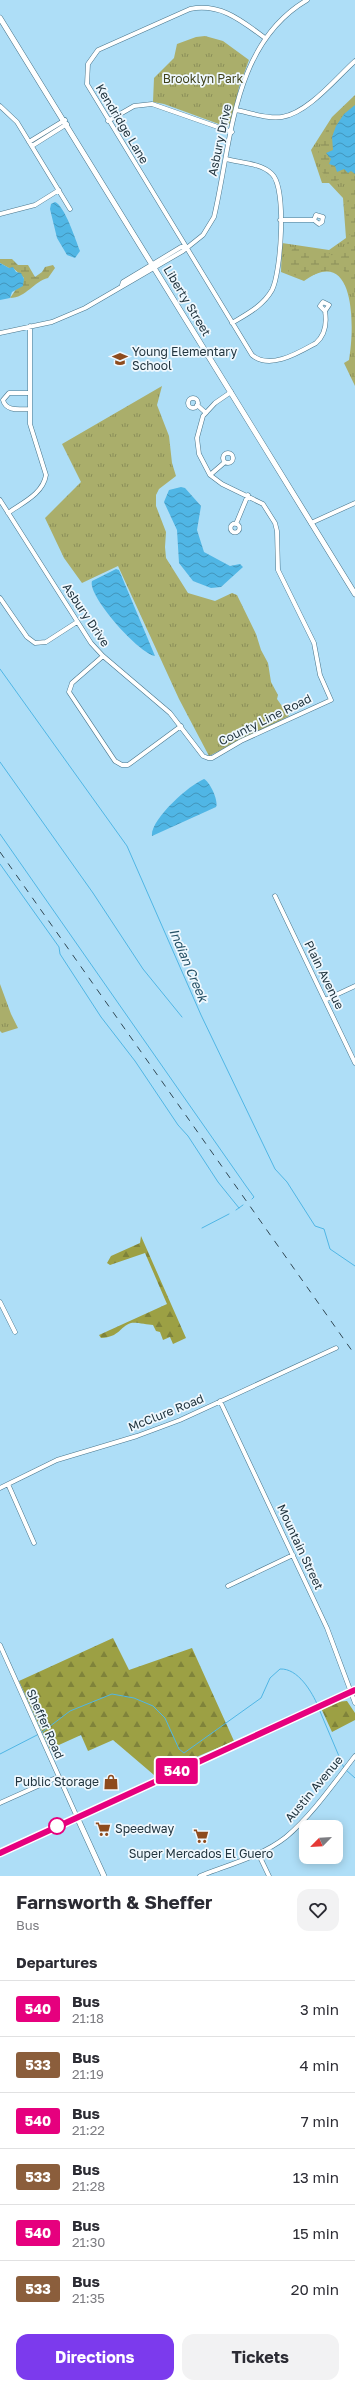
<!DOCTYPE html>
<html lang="en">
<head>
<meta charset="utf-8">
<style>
  :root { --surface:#fff; --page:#f2f2f3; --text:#2b2b33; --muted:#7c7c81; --line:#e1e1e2; --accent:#7c3aed }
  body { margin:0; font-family:"Golos Text",sans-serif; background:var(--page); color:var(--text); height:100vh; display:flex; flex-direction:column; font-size:15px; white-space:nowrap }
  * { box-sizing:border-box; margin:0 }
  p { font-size:13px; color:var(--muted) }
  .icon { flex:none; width:22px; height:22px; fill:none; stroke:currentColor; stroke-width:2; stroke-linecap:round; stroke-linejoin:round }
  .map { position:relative; height:1876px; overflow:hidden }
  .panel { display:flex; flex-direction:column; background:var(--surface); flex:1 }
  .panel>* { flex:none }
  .badge { padding:0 8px; border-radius:3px; font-size:14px; line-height:26px }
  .needle { width:26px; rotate:246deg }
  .fabs { position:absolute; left:299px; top:1820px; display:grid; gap:8px }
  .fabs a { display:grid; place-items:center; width:44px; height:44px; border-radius:8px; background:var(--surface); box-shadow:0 2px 10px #0003; font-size:20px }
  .map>.badge { position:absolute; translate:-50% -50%; box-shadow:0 0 0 2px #fff }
  h2 { padding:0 16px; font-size:15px; line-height:36px }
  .round { display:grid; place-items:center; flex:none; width:42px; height:42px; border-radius:12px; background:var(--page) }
  .overview { display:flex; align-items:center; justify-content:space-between; height:68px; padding:0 16px }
  h1 { font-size:19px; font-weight:700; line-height:30px }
  .button { display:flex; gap:8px; margin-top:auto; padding:8px 16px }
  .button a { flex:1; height:46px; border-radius:12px; background:var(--accent); color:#fff; font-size:16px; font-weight:700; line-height:46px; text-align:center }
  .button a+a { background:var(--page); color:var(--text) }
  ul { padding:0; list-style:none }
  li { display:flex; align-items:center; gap:12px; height:56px; padding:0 16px; border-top:1px solid var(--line) }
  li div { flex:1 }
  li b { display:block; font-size:15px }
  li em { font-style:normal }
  li .badge { min-width:44px; font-weight:700; text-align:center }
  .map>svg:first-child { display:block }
</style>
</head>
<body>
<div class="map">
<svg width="355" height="1876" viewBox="0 0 355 1876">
  <defs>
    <pattern id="grass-tufts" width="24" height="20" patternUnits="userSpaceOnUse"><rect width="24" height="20" fill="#aaae6b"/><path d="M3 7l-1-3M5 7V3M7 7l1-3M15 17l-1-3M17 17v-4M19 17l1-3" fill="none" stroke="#8a8e59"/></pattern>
    <pattern id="forest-firs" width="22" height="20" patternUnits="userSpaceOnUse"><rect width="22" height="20" fill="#9ca044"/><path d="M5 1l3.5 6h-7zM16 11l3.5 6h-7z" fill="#7f833a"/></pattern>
    <pattern id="wetland-marsh" width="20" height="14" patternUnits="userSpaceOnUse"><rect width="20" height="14" fill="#aaae6b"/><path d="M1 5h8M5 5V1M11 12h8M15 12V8" fill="none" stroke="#8a8e59"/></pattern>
    <pattern id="water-waves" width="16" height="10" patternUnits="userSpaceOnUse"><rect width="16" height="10" fill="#50b6e5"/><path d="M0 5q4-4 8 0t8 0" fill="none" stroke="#4295bb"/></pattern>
  </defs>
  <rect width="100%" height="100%" fill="#aedef7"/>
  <path fill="url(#grass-tufts)" d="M205,36L223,41L249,60L239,87L232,122L227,127L164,104L153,102L154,78L174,58L177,44L196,37Z
    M355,95V386L344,363L349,360C355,325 355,244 304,281L281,272L282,243L329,250L346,238L343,198L329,183H322L311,150L332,117Z
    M162,386L157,405L169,436L172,463L176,476L159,489L156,495V506L166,532L165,547L166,558L188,593L215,601L232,593L237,595L256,634L261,650L268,663L271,682L278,695L277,699L289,716L209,756L179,699L118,566L82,583L64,558L45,518L81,482L62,444Z
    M0,984L11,1014L18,1028L2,1033L0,1031Z"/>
  <path fill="url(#forest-firs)" d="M141,1236L186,1338L173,1344L170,1337L163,1340L160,1332L156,1331L153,1325C147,1325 137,1322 131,1323C119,1327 120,1337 101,1338L99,1335L167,1304L145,1253L110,1265L107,1263L111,1256L140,1243Z
    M113,1638L129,1670L192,1648L234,1741L154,1775L113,1740L88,1751L81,1735L50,1749L19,1681Z
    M347,1701L355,1713V1720L332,1732L321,1708L334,1702Z"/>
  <path fill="url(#wetland-marsh)" d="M355,102V105C344,112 334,124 332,137C332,142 334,146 333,150L327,155L336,167V172L344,169L355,174V294L349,276L343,270L322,271L304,279L289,273L286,266L293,247L310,251H325L338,259L343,255L353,226C351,223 348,221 347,218C342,209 351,196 350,186L341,179L332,183L322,172L318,151L330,121L342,109Z
    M0,259H12L18,265H28L35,277L42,272L45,267L53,265L55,268L48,278C34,281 26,298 10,298L24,278L13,268H9L0,263Z"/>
  <path fill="url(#water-waves)" d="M355,105V174L351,171L348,173L344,169L337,172L335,166L329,164L331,159L326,153L333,150L332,137L336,126L344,114Z
    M55,202C65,206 76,241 80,251L75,258L67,255L57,238L50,209L51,204Z
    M0,263L9,268L13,267L16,272L21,273L24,279L23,286L12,292L10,298L0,300Z
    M181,487L185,488L201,506L197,530L204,552L230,566L240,564L243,567L221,587L211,588L193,581L179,563L177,530L164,502L169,490Z
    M116,569L119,570L155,656C138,653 87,595 92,581Z
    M204,779C210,782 219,801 216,807L152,836C150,820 189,785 204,779Z"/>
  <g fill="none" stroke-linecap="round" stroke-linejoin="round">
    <path stroke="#50b6e5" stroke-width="1" d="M0,669L127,846L201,1015L275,1169L287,1182L315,1226L324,1229L330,1249L355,1266
      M0,762L93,893L143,969L182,1017
      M0,834L246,1186L254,1197L252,1199
      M0,864L59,947L60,954L101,1017L135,1061L178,1125L188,1136L218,1182L239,1208
      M236,1210L243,1205
      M202,1228L229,1214
      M319,1709L344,1768
      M41,1733L70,1711L112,1694L134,1698L153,1706L165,1718L179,1749L184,1753L261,1698L270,1678L280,1669C298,1668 312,1692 318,1706
      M0,1754L39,1734
      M346,1770L355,1778"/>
    <g stroke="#49758b" stroke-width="5">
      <path id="minor" d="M265,38C242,21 221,3 190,9L98,50L88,64L87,84L252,355C270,370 298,353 316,343C326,334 327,323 325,311L320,306L323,302L329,305L325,311
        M0,106L17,122L70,209
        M236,110C251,113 267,119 282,117C308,113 336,78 355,61
        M108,121L134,106L152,104L232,132
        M29,142L65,120
        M32,146L67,124
        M226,159C241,163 261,163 272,174C287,188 281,273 272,290C263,306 247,314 232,323
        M0,214L35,205L59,190
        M280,220H314L319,224L322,222L323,217L316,215L314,220
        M122,285L123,282L181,247H185
        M0,333L52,322L85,308L183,251L203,235L214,217C232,141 232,44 307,0
        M188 403a5 5 0 1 1 10 0a5 5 0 1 1-10 0Z
        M197,405L206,413
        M30,409C20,409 6,412 3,400L9,393H30
        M223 458a5 5 0 1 1 10 0a5 5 0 1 1-10 0Z
        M210,475L225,462
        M0,500L91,643L103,656L170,713L203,756L208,758H212L241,741L331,700L320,675L314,643L278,570L277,531L275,523L263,504L222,484L210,475L199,454L197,438L203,416L215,403L231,392
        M8,513C22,503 43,494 46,475L30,424V326
        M311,523L355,503
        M230.5 528a4.5 4.5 0 1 1 9 0a4.5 4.5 0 1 1-9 0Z
        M236,524L248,495
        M0,598L27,637L35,643L46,642L77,622
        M103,656L72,683L69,692L115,761L122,765H128L181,726
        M275,896L355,1063
        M325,1000L355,986
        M0,1302L15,1332
        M220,1401L327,1628L355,1703
        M8,1484L34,1543
        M0,1488L57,1460L137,1436L180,1420L336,1348
        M228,1586L293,1555
        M0,1645L77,1817
        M0,1803L58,1777
        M258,1853L269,1876
        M200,1876C228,1865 262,1856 286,1837C312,1815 334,1783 355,1756"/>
    </g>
    <g stroke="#49758b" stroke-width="6">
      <path id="tertiary" d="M0,18L355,594
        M77,1817L104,1876"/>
    </g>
    <g stroke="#49758b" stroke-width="6">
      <path id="secondary" d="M0,1853L355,1690"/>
    </g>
    <use href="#minor" stroke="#fff" stroke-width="4"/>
    <use href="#tertiary" stroke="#fff" stroke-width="5"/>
    <use href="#secondary" stroke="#fcebe0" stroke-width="5.5"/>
    <path stroke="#324854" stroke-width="1" stroke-dasharray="7 7" stroke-linecap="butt" d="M0,852L355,1355"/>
  </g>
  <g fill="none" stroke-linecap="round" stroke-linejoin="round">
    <g stroke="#fff" stroke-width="9">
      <path id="line" d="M0,1853L355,1690"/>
    </g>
    <use href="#line" stroke="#e6007e" stroke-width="6"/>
  </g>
  <defs>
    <g id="school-bare" transform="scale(1.2)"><path d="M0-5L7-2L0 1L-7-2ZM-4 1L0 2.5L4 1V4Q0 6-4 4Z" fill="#8e4b1d" stroke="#eff8fe" stroke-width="2.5" paint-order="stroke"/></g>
    <g id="shop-bare" transform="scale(1.2)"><path d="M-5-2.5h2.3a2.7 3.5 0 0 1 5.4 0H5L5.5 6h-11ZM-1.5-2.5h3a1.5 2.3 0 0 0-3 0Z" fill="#8e4b1d" stroke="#eff8fe" stroke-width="2.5" paint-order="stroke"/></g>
    <g id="supermarket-bare" transform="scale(1.2)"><path d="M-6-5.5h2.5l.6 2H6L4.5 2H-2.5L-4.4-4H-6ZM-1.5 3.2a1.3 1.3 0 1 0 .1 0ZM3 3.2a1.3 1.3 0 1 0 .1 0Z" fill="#8e4b1d" stroke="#eff8fe" stroke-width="2.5" paint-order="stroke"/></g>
  </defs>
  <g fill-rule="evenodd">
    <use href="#school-bare" x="120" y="359"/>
    <use href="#shop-bare" x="111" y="1782"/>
    <use href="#supermarket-bare" x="103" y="1829"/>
    <use href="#supermarket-bare" x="201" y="1836"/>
  </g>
  <circle fill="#fff" stroke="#e6007e" stroke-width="2" cx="57" cy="1826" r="8"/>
  <g text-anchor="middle" stroke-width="3.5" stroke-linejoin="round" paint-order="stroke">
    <g font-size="12" fill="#3f411a" stroke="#eff8fe">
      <text x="203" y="83">Brooklyn Park</text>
    </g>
    <g font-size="12" fill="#22353f" stroke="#eff8fe">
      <text transform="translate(122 124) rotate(59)" y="4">Kendridge Lane</text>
      <text transform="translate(220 140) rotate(-78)" y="4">Asbury Drive</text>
      <text transform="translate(187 301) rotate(59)" y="4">Liberty Street</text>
      <text transform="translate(86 615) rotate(56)" y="4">Asbury Drive</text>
      <text transform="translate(265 720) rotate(-26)" y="4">County Line Road</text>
      <text transform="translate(324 975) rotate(64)" y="4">Plain Avenue</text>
      <text transform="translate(166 1413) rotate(-22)" y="4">McClure Road</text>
      <text transform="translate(300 1547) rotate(65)" y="4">Mountain Street</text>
      <text transform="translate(45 1724) rotate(66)" y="4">Sheffer Road</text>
      <text transform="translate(314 1789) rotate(-50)" y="4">Austin Avenue</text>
    </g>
    <g font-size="12" fill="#22353f" stroke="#eff8fe" text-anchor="start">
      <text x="132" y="356">Young Elementary<tspan x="132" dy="14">School</tspan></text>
      <text x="99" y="1786" text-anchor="end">Public Storage</text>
      <text x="115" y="1833">Speedway</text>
      <text x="201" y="1858" text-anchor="middle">Super Mercados El Guero</text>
    </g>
    <g font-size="13" font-style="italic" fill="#275267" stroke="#eff8fe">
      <text transform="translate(189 965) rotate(67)" y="5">Indian Creek</text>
    </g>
  </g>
</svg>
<div class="fabs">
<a><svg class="needle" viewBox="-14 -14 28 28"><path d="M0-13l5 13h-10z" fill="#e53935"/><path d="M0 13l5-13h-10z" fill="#7c7c81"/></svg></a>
</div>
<b class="badge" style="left:177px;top:1771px;background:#e6007e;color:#fff">540</b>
</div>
<section class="panel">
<div class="overview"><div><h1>Farnsworth &amp; Sheffer</h1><p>Bus</p></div><a class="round"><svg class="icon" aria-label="heart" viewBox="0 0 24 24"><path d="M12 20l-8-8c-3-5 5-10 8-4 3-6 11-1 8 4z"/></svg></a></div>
<h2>Departures</h2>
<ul>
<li><span class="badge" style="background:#e6007e;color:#fff">540</span><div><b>Bus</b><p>21:18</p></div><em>3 min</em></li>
<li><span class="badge" style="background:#8b5e3c;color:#fff">533</span><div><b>Bus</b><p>21:19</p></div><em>4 min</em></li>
<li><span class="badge" style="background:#e6007e;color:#fff">540</span><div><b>Bus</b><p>21:22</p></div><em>7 min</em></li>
<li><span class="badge" style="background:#8b5e3c;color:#fff">533</span><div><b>Bus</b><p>21:28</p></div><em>13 min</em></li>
<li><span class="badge" style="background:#e6007e;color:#fff">540</span><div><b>Bus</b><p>21:30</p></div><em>15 min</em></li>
<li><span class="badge" style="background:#8b5e3c;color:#fff">533</span><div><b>Bus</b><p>21:35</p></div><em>20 min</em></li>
</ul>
<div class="button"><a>Directions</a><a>Tickets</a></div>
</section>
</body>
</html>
